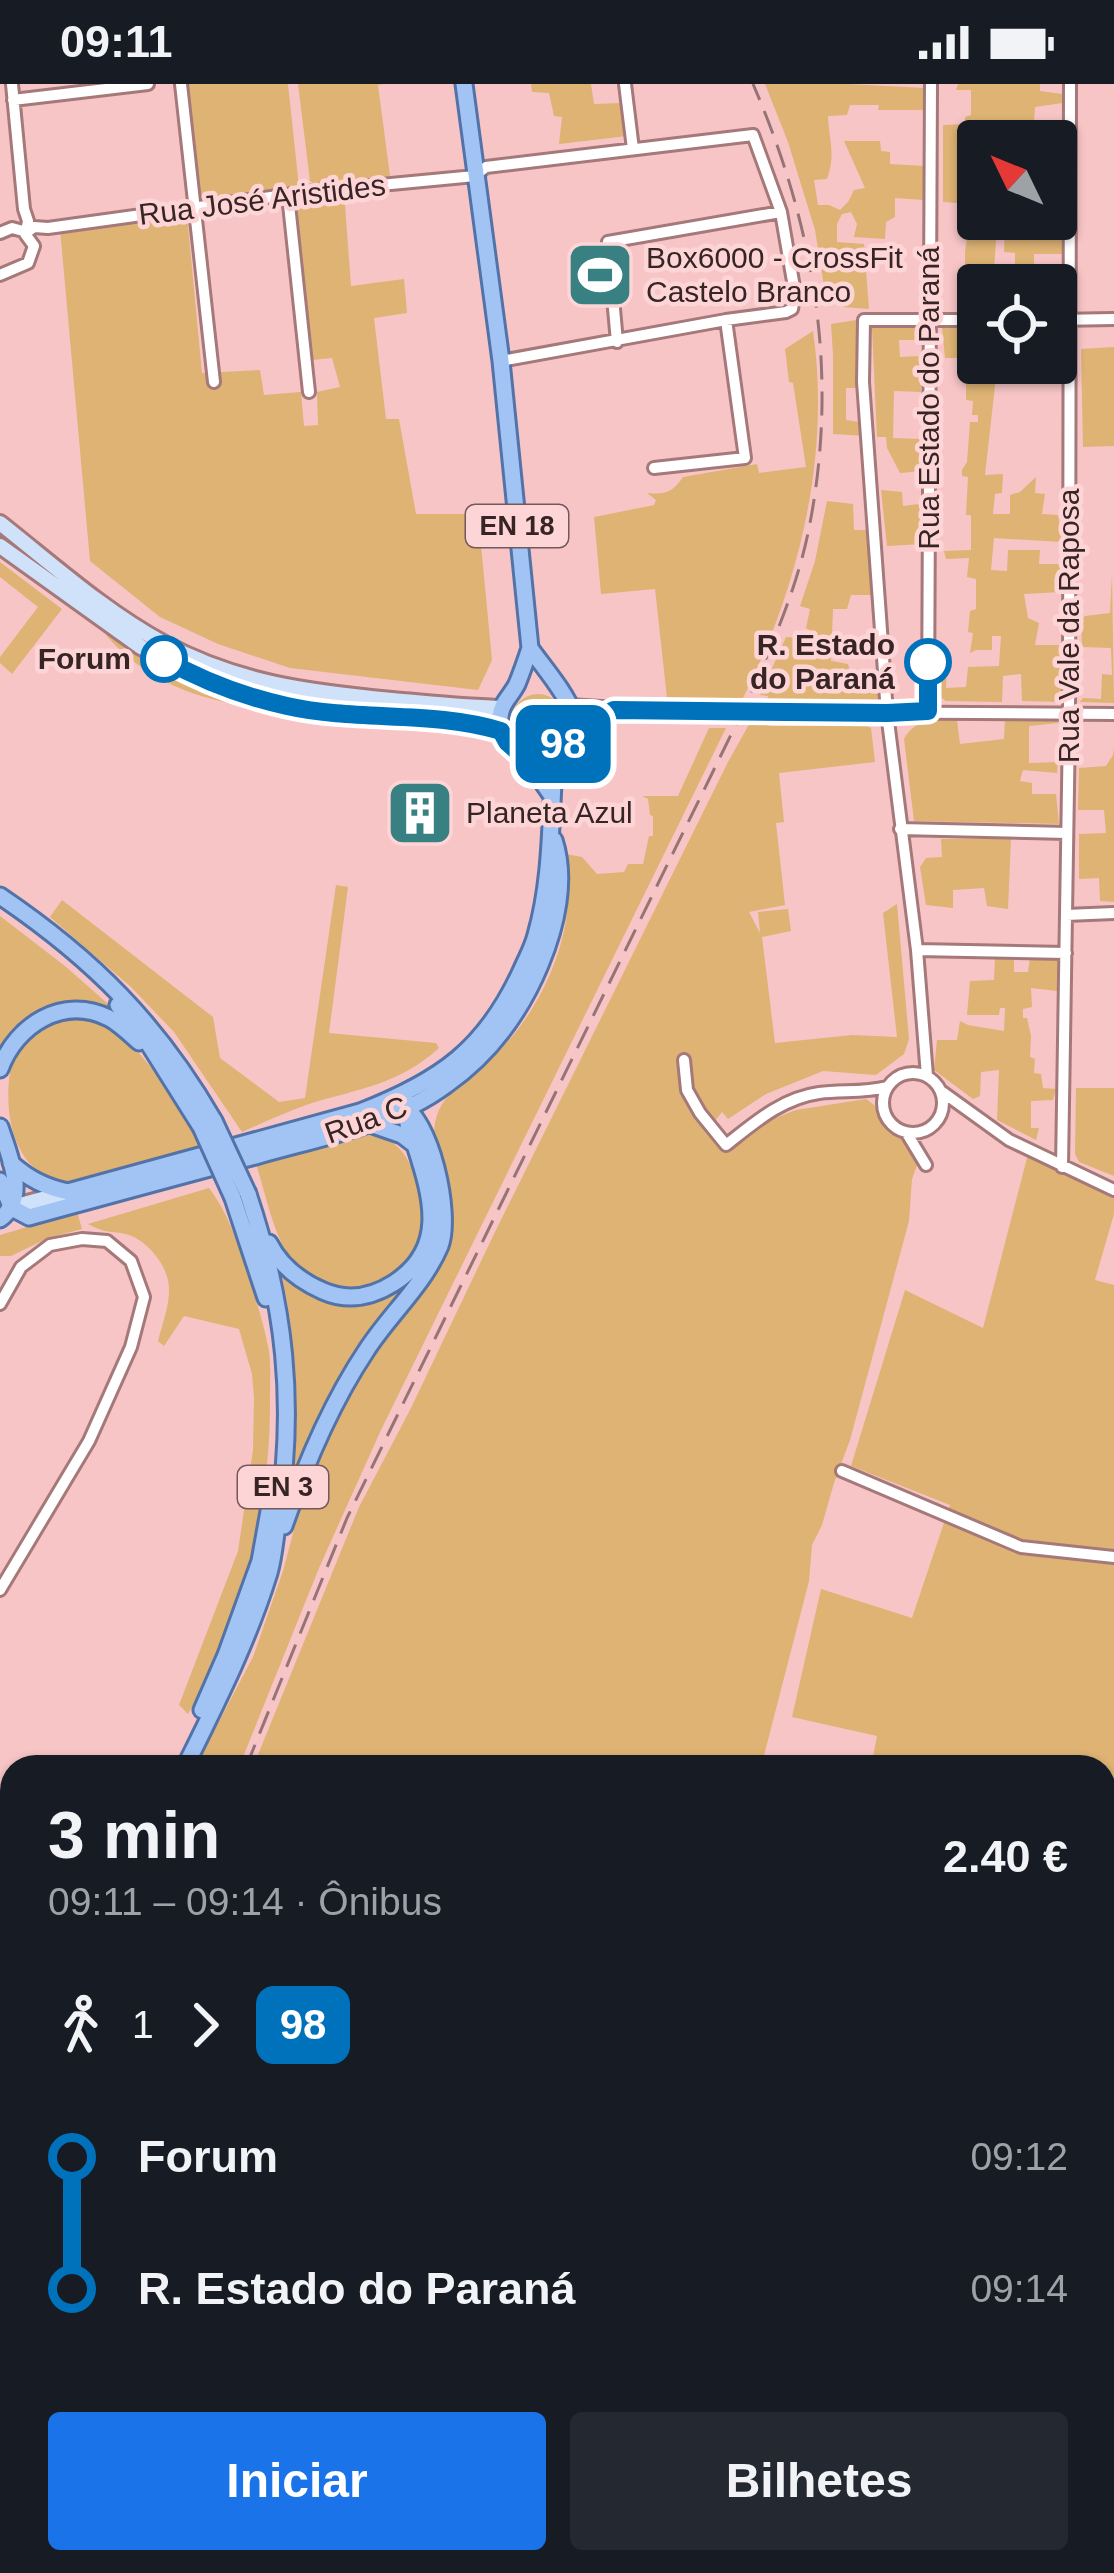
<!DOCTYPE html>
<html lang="pt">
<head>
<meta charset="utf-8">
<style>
  :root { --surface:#171b24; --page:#242831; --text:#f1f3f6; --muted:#9ea1a6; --accent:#1a73e8 }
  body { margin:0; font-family:Helvetica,sans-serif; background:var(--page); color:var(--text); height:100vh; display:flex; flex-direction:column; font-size:45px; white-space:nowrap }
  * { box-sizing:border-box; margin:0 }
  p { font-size:39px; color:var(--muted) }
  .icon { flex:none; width:66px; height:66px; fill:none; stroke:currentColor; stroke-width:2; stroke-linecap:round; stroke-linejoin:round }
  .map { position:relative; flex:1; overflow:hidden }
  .sheet { position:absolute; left:0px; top:1671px; width:1116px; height:819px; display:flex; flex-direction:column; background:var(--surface); border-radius:36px 36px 0 0; box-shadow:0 3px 9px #0004 }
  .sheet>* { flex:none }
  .badge { padding:0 24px; border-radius:18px; font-size:42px; line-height:78px }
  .needle { width:78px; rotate:313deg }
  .buttons { position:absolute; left:957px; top:36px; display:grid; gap:24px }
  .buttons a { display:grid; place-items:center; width:120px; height:120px; border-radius:12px; background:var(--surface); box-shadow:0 3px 9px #0004; font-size:60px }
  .map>.badge { position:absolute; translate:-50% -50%; box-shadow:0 0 0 6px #fff }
  .legs { display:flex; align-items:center; gap:18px; height:132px; padding:0 48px; font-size:39px }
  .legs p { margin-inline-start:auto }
  .headline { display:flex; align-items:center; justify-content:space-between; height:204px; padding:0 48px }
  h1 { font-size:66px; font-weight:700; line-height:90px }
  .button { display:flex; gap:24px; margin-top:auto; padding:24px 48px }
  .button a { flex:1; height:138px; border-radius:12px; background:var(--accent); color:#fff; font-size:48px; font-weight:700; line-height:138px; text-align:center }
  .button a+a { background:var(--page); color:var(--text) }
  ul { padding:0 48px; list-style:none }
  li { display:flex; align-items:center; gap:42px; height:132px; font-size:45px }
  li i { display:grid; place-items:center; width:18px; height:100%; margin:0 15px; background:currentColor }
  li i::after { content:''; width:30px; height:30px; margin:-15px; border:9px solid; border-radius:50%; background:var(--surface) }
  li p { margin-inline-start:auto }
  li:first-child i { background:linear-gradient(#0000 50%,currentColor 0) }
  li:last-child i { background:linear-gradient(currentColor 50%,#0000 0) }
  .status { display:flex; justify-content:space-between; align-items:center; height:84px; padding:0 60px; background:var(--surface); direction:ltr }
  .status svg { height:33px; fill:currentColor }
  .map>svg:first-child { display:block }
</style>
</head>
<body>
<div class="status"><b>09:11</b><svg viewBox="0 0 49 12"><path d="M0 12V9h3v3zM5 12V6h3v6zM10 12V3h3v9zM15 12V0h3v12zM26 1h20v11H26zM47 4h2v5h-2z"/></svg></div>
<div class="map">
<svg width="1114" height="2489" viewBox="0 0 1114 2489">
  <rect width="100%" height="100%" fill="#f7c5c6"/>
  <path fill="#deb374" d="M187,0H288L299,103L207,114L202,113L199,108Z
    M298,0H384L378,1L390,92L314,100L310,97Z
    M531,0H591L594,20L622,19L627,52L559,60L562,33L554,32L549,9L532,8Z
    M765,0H847L925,4L924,26H878L879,21H850L847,31L828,32C829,57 836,70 827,95L814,96L818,121H829L840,126L848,118L854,106L865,104L844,57H880L881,67L890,68V80L924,82L923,116L895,114V133L886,138L885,155L854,153L857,140L851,128L842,130L837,140V158L864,160L869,225L843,223L838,214H826L815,146L788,58Z
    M958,0H1040V7L1062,10V19L1035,23L1034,38L1024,41L1021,57H978V135H1002L997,142L993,201H978V222L969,221L970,199L965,184V168L972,120L943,118V41L965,40V33L971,31V6H956Z
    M341,117L345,121L351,202L404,195L407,229L374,234L386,335H399L416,430H478L492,576L478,606L290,584L218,560L160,533L90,477L60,145L187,131L202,289L260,286L264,311L301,308L304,342L318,341L317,308L340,303L332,274L312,276L293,129L298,122Z
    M1005,143L1065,148L1062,170H1034V190L1015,191V169L1004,168Z
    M856,236L861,242L860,304H846V336L865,339V352L833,350V271L831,240Z
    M919,243L921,256H899L900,273L920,272L921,308L894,307L893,354L920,355L922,387L900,389L887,364L886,353H877L872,244Z
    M942,244H978L975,266L978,267V279H1002L1003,292L996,293L985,391L1003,390L1002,409L995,410L993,430H1010V411L1020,408L1036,393L1035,409L1045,410L1042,430L1058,431L1062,458L994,454L991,486L1007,487L1008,466H1040L1039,480H1060L1061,508L1024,510L1028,534L1039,539L1035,561H1061L1062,618L1022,617L1021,590L1003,592L1002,618L946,617L940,613L939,584L947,583L946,604L966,603L968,583L999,582L1001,552H992V566H976L970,569L973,549L968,548L970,527L976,525V495L967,493L969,474L946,475L944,467L971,466V431H966L968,393L962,392V386L967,378L970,338H978V331H972L973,317L966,316V274H945Z
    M813,247C831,372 799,502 743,614H667L655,505L601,510L594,433L654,421L656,416L647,409C665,411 673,408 683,393L757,380L759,389L806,383L793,299L789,298L785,265Z
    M1114,263V362L1083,363L1081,265Z
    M881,406L902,408L903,422L919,420L922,460L887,462Z
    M827,417L853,420L854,446H871L877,511H851L847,525H833L831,577L848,580L850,588L813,584L810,598L857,603L882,611V616L767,617L768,612L760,611L786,553L809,555L811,547L806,544L810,525L800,522L815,477Z
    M0,478L62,525L12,590L0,579V573L38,523L0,493Z
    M1112,490L1114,619L1080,618L1083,614L1101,615L1102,590L1112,591L1111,564L1082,563L1081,537L1085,532L1110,529Z
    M108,548C156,580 203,602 259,619L258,622C201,619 143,595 106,551Z
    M512 636a26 26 0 1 1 52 0a26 26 0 1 1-52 0Z
    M1057,634L1058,639L1029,642V679L1058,678L1057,689L1023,686L1020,697L1032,699V710H1056L1059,740L914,737L904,655C915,634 935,637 957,636L960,660L1004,655L1005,635Z
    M752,635L766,636L769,642H867L871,644L875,678L779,689L784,738L776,739L785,821L749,828L760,849L758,828L788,825L791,847L762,853L775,959L852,951L897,953L883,829L897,820L909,955L904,970L876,991L823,987L766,1010L728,1035L722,1028L711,1042L726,1061L773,1035L796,1026L866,1015L885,1029L888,1042L917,1062L920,1073L912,1095L909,1137L850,1356L834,1399L822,1441L812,1461L809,1497L761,1683H253L359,1423L410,1326L495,1148L728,678Z
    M709,644H726L381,1346L319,1484L239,1683H195L253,1573L283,1487L308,1393L354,1294L446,1162C449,1150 452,1139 451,1125C448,1092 424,1059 439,1026C451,1002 473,990 492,973C534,936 565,873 568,817C569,801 567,785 566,770L582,773L597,790L624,788L628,780H643L649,752H653V732L650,731L648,715L642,712H678Z
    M1114,663V818L1100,817L1099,794L1079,795V750L1106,749L1104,726H1078L1079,684L1106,682L1113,671Z
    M941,755H1011L1008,825L987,822L984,804L953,806V824L926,821L920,783L926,774L942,773Z
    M336,801L348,803L329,949L436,959L439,964C399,1000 362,1004 312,1019C288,1027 265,1038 242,1048L174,948L131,903L50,833L62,816L213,933L220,974L279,1018L305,1014Z
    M0,832L65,882L115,926C106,923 96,918 87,917C52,911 16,936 0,966Z
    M995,873L1014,874V888H1028L1030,874H1059L1057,907L1031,904L1032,923L1023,925V934H1027L1031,952L1030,973L1035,975L1034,989L1041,990L1043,1004L1056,1005L1053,1016L1031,1017V1044H1039L1036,1056L997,1036L999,986L981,988L980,1012L973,1015L934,986L937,956H957L960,937L968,941L1004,947L1005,924H1000L999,931H967L970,897L994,896Z
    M56,928L111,935L168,1004L204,1063L68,1099C7,1091 0,1014 15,966C24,952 44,939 56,928Z
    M1076,1004H1114V1092L1079,1078L1075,1070Z
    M370,1051C372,1051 387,1055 388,1056C405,1065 413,1084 418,1102C433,1156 409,1204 348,1205C330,1205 309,1197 297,1184C274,1156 267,1114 256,1080Z
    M1028,1070L1114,1110V1130L1095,1196L1114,1201V2489H0V2304L12,2275V2478H1104V1683H871L877,1652L792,1633L821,1505L912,1534L950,1421L851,1382L905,1206L983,1244Z
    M209,1104C229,1131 236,1155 247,1187C255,1213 264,1240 269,1267C271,1282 270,1298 270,1313C271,1421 244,1536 188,1630L179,1621L238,1467L253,1366L254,1314L252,1290L239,1245L184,1232L164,1262L158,1257C168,1219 180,1197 150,1165C143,1158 135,1152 125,1150C106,1146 108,1150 88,1140Z
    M77,1128L82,1145L48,1154L11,1172H0V1151Z
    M279,1181C309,1210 330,1227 374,1217C393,1212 402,1206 414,1191L356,1268L323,1326L293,1390C297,1320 297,1249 279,1181Z
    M12,2069V2243L0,2272V2095Z"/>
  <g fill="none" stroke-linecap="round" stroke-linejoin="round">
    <path stroke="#63a046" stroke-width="3" d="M1104,2135L1114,2145
      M845,2478L850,2489"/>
    <g stroke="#a57879" stroke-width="16">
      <path id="street" d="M12,0L24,125L28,137L26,148
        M181,0L214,298
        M625,0L633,65
        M13,16L148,0
        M288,111L309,308
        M0,149L12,144L23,147L34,162L28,179L0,191
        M26,149L34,143L48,144L307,108L475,92L486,83L753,51L781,128L795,209L792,225L786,228L726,236L501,277
        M1056,236L1114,235
        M617,258L608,158L781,128
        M654,384L745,374L726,236
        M569,621L667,627L1114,630
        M928,627L931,0
        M570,650L611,628
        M900,745L1067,749
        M1066,831L1114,829
        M917,866L1066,869
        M684,976L687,1006L700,1029L726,1061C754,1039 782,1014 819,1009C842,1006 863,1009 887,1003
        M883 1019a30 30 0 1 1 60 0a30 30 0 1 1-60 0Z
        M927,992L917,866L887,629L863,298L864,236H978
        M941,1007L1009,1056L1114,1106
        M906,1048L926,1081
        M1062,1083L1069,641L1070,0
        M0,1220L21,1183L50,1161L82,1155L107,1157L131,1177L144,1213L131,1263L89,1357L0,1506
        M842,1387L1021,1463L1114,1473
        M0,1715L12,1722
        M0,2157L12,2119"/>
    </g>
    <g stroke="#a57879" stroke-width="20">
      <path id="secondary" d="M0,439C52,480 104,527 163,559C237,599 309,608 392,616C428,619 465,623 502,624
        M0,462L141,563L188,588L219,600L285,622L471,638L501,647
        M9,1124L68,1108"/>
    </g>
    <g stroke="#5373a8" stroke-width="21">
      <path id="primary" d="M464,0L501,277L530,564C526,576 522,588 517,600C511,612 501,619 500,633C495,687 583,681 572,628C567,610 541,580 530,564
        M523,670L552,712
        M0,812C93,875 158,940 214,1037
        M118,921L145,954L201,1043
        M0,985C16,941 63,911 109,934C120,940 130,950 139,958
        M370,1040L402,1051L415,1061
        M0,1043C9,1071 29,1114 0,1135
        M11,1079C29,1095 45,1103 68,1108L360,1028C440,997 486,965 522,885C527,874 533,863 536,851C553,792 550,728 555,667
        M0,1097L12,1124L29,1133C106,1112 182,1091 259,1071C322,1053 392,1041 446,1001C490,970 520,929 540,881C556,843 567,796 554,756
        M233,1114L266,1214
        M269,1159C280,1181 300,1197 323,1207C348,1218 372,1213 394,1199C447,1165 432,1114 416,1064C411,1047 403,1037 410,1020
        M284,1442C305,1381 330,1321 366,1267C389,1231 423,1202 440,1162C452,1131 431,1032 399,1020
        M202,1626L226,1571L260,1477L271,1416
        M185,1683C216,1620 248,1557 269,1489C274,1472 275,1453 278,1435C296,1320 285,1220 248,1110
        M0,2074L12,2046"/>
    </g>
    <use href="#street" stroke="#fff" stroke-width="10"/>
    <use href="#secondary" stroke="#d0e2fa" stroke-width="14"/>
    <use href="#primary" stroke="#a1c4f5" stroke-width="15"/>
    <path stroke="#967475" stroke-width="3" stroke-dasharray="24 12" stroke-linecap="butt" d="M246,1683L347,1434L750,612C774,556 799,499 810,439C839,287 814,141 753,0
      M0,2287L12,2257"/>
    <g stroke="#5373a8" stroke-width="21" stroke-linecap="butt">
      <path id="primary-bridge" d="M214,1037L248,1110
        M201,1043L233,1114"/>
    </g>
    <use href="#primary-bridge" stroke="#a1c4f5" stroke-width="15"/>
  </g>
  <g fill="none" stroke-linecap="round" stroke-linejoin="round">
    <g stroke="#fff" stroke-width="27">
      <path id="line-1" d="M164,575C201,596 246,613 287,622C358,638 432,626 501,647L507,658L517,667L537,672L555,667L570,650L614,626L887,629L928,627V578"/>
    </g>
    <use href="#line-1" stroke="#0072bc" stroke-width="18"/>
  </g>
  <defs>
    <g id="stadium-square" transform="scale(3.45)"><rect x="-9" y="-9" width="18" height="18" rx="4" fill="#388082" stroke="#fed5d6"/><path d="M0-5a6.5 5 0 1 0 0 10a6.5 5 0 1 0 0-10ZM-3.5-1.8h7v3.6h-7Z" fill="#fff"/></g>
    <g id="building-square" transform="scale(3.45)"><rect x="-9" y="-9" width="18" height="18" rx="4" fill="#388082" stroke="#fed5d6"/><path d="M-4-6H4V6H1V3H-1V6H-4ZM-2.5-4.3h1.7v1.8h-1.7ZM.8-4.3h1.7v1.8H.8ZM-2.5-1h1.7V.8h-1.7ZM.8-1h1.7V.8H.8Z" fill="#fff"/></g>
  </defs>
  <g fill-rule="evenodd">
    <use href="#stadium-square" x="600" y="191"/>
    <use href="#building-square" x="420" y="729"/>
  </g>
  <g fill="#fff" stroke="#0072bc" stroke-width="6">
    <circle cx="164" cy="575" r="21"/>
    <circle cx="928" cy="578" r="21"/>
  </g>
  <g text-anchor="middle" stroke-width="9" stroke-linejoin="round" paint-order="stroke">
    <g fill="#fed5d6" stroke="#73595a" stroke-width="3">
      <rect x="466" y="421" width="102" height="42" rx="9"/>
      <rect x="238" y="1382" width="90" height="42" rx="9"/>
    </g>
    <g font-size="27" font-weight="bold" fill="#372425">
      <text x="517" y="451">EN 18</text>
      <text x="283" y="1412">EN 3</text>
    </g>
    <g font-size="30" fill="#372425" stroke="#fed5d6">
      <text transform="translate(262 116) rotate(-7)" y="10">Rua José Aristides</text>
      <text transform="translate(929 314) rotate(-90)" y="10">Rua Estado do Paraná</text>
      <text transform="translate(1069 542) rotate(-90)" y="10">Rua Vale da Raposa</text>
      <text transform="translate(366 1036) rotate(-20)" y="10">Rua C</text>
    </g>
    <g font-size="30" fill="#372425" stroke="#fed5d6" text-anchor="start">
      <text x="646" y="184">Box6000 - CrossFit<tspan x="646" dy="34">Castelo Branco</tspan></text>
      <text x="466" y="739">Planeta Azul</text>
    </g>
    <g font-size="30" font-weight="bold" fill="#372425" stroke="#fed5d6" text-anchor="end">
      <text x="895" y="571">R. Estado<tspan x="895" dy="34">do Paraná</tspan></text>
      <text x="131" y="585">Forum</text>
    </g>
  </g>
</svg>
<div class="buttons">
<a><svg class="needle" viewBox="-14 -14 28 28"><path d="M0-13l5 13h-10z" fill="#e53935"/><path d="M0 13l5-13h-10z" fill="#9ea1a6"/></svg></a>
<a><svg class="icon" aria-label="locate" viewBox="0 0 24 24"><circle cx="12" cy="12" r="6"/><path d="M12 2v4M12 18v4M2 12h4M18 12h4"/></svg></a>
</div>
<b class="badge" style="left:563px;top:660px;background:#0072bc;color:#fff">98</b>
<section class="sheet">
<div class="headline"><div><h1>3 min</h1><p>09:11 – 09:14 · Ônibus</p></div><b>2.40 €</b></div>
<div class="legs"><svg class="icon" aria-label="walk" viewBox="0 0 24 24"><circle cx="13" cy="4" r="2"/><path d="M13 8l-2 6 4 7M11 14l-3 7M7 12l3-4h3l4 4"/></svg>1<svg class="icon" aria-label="forward" viewBox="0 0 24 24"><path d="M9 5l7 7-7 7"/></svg><b class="badge" style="background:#0072bc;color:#fff">98</b></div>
<ul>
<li><i style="color:#0072bc"></i><b>Forum</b><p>09:12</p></li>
<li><i style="color:#0072bc"></i><b>R. Estado do Paraná</b><p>09:14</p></li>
</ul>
<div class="button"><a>Iniciar</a><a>Bilhetes</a></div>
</section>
</div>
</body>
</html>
